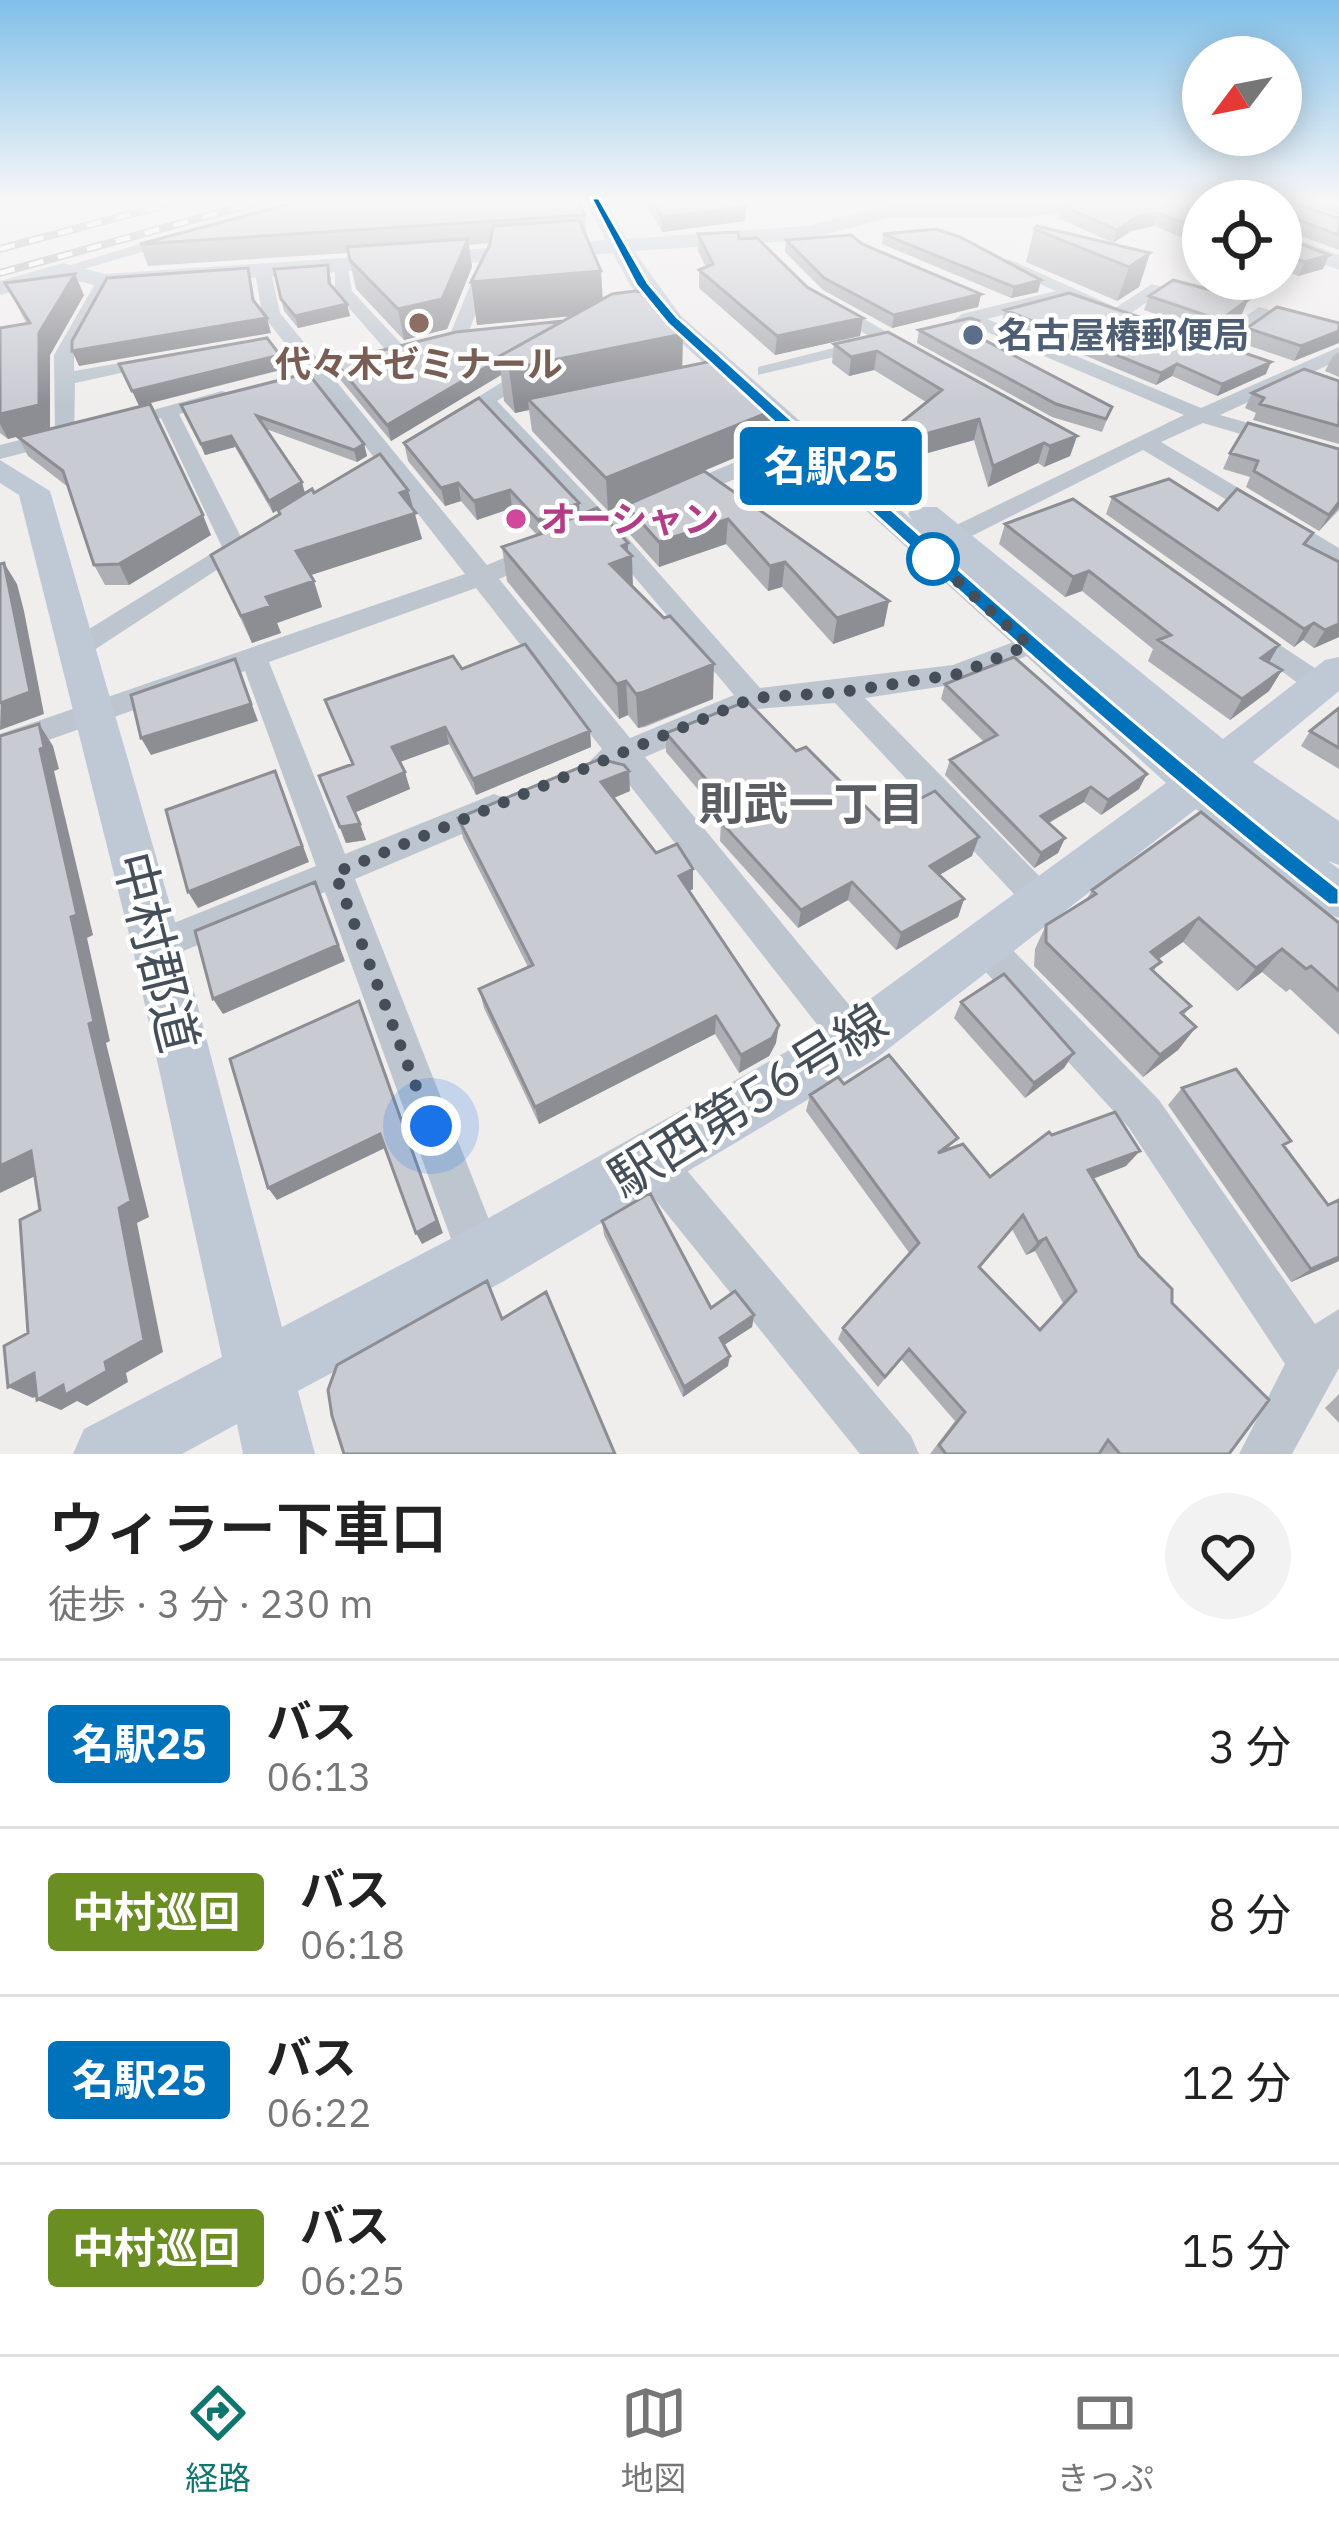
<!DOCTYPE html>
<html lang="ja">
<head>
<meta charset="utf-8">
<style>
  :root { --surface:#fff; --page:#f2f2f2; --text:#222; --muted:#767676; --line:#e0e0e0; --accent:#0f766e }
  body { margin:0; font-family:"IBM Plex Sans","Noto Sans JP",sans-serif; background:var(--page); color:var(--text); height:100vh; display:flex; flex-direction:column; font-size:45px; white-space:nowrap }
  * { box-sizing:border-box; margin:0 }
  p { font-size:39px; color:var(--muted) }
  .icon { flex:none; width:66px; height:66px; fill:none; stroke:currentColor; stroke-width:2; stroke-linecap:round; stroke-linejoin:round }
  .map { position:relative; height:1454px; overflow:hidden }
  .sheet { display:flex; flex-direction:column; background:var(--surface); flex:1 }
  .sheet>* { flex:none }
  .badge { padding:0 24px; border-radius:9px; font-size:42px; line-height:78px }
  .needle { width:78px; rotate:238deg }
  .tools { position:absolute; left:1182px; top:36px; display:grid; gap:24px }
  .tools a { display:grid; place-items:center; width:120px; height:120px; border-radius:50%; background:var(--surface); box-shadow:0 6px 30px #0003; font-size:60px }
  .you { position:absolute; width:60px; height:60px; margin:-30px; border:9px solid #fff; border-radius:50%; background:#1a73e8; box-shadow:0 0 0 18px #1a73e833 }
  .map>.badge { position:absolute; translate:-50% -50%; box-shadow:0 0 0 6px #fff }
  .round { display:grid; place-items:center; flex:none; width:126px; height:126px; border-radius:63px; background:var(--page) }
  .summary { display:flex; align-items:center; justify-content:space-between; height:204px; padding:0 48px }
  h1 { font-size:57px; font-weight:600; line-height:90px }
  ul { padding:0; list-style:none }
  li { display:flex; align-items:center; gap:36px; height:168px; padding:0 48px; border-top:3px solid var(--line) }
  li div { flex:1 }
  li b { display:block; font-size:45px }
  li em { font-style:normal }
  li .badge { min-width:132px; font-weight:700; text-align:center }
  .tab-bar { display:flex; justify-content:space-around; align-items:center; height:168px; border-top:3px solid var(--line); background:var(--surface); font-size:33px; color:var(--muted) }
  .tab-bar a { display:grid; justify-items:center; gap:6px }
  .tab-bar .selected { color:var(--accent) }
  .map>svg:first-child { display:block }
</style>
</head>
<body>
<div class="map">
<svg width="1339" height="1454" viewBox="0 0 1339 1454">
  <rect width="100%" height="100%" fill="#f0eded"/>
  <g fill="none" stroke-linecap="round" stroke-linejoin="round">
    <path fill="#bdc6cf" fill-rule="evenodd" d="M619,201H655L625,207Z
      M178,232L184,234V240L63,275L55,270Z
      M999,260H1011L1113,306L1104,311L1071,298L987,319L1201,408L1339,347V360L1220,415L1339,449V463L1203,423L1161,442L1339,548V567L1143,450L960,542H942V532L1184,415L968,324H957L954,320L962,314L1056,291L999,266Z
      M480,261L494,264L467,337L451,341L449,337Z
      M335,263H347L352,291L405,348V356H391L335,292Z
      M263,267L271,272L280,313L487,565L588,523L483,410L454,427L436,423L533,363L543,369L540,373L497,401L607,516L795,437H811V447L619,528L760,688L953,665L1029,636L1043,645L1039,651L958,684L865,698L1052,889L1058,899L1052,909L1040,914L1028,909L835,703L757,709L645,757L869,1029L875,1042L869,1055L855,1060L841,1055L617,769L605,773L594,769L590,761L602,749L476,588L269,662L345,854L494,794L505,798L510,807L505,816L355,879L504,1258L497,1274L481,1281L465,1274L458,1258L325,892L157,962L144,957L139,946L144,935L316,866L245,671L0,757V734L465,574L262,314L255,272ZM600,536L734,695L630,738L499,579Z
      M99,277L113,281L74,355V371L161,356L171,362L75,383L74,440L0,459V445L55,431L54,355Z
      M1152,284L1167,288L1127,316H1115V308Z
      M823,302H835L923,353L906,357L878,341L877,347L758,375V367L873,338L823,310Z
      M1259,307L1274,311L1225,349H1211V341Z
      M222,391L229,393V401L179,414L241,537L255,538L258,543L88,654H68L64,648L68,642L222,547L161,418L117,429L106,423Z
      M1242,620L1330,678L1334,685L1330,692H1310L1232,635L1228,629Z
      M983,928L996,933L1159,1100L1315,1324L1339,1309V1368L1292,1454H1239L1285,1364L1129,1128L970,955L965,944L970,933Z
      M653,1142L668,1148L911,1436L919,1454H860L638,1178L632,1163L638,1148Z"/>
    <path fill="#bfc9d6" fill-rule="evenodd" d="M585,201H605L627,239L806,226L890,205L1121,201L1111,207L1027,217H890L806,240L634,251L681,316L912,520L908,514L913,507H937L1223,739L1325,660L1339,657V691L1253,762L1339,821V865L1328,861L1339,869V918L1322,912L1196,809L874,1060L504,1281L298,1391L315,1454H243L237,1424L182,1454H73L84,1429L222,1357L132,946L19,495L0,483V460L50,491L182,946L282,1327L458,1235L836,1024L1166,783L663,326L630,285L613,253L105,288L63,277L0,295V281L63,263L105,274L606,240Z
      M1281,233L1339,255V270L1281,248Z"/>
    <g stroke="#afb2b7" stroke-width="8">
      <path id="rail" d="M0,206L19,201
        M0,249L179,201
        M0,273L262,201"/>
    </g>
    <use href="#rail" stroke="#fff" stroke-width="4.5" stroke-dasharray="15" stroke-linecap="butt"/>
  </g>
  <path fill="#adafb5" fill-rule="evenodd" d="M648,201H741L745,221L662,232L648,207Z
    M1206,201H1285L1339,218V250L1282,229L1283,237L1329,255L1323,269L1298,276L1281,269V201Z
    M1293,201H1339V215Z
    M1203,204V246L1154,226L1131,231L1113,243L1059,218L1062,205Z
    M585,215L586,236L601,271L603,299L770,443L608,511L532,431L529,410L515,413L504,401L501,375L391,441L339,378L335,362L563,321L573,316L477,325L471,282L490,243L469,245L472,267L447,329L404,340L356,289L348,253L148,266L140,244Z
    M1034,229L1150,253L1139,287L1117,301L1026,262Z
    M698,234L739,239L807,287L863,318L860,336L775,355L699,288V270L706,267L698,251Z
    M883,234L1038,292L1011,298L882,244Z
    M786,240L862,244L981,294L978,307L892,328L823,290L785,252Z
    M274,269L331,277V286L347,304L350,316L298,328L284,311Z
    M5,283L84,295L50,355V428L8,439L0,433V328L27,324Z
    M1149,296L1242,314L1214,334L1144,310Z
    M1005,310L1266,374L1217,396L1172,376L1156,385L1002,321Z
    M1339,323L1294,361L1241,343L1247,328Z
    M919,330L975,335L1112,407L1102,432L1052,417L917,343Z
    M888,332L1077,436L1070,456L1044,467L1038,463L988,487L974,440L864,471L926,402L874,370L849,376L832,363L834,344Z
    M1339,352V377L1325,371L1333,356Z
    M308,373L364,444L367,456L357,462L266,429L305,493L273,513L235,447L205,455L181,405Z
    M1339,381V444L1253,420L1256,413L1245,408L1252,393Z
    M18,437L211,535L129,585H105L94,565L68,487L28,456Z
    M404,443L580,515L628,552L633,586L713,699L645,727L638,728L628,715L619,719L507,581L502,547L537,535L512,508L477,520L461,501L445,506L408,461Z
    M1339,449V510L1319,531L1246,487L1250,477L1223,469L1230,453Z
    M761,461L822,482L821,492L813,503L760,471Z
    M704,471L884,626L833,644L782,587L768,591L726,544L659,567L626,530V505Z
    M408,490L422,539L311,575L322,607L277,623L281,633L252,643L211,555L314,493Z
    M1112,497L1218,510L1313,533L1306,545L1339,637L1314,648L1303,640L1294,647L1106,514Z
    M1005,524L1269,663L1282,670L1269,691L1230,720L1148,661L1153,649L1082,591L1065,597L999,544Z
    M462,669L590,731L591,747L476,795L449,744L400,762L410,789L355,812L366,840L346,843L319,776L352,764L325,700Z
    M945,684L1139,789L1101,815L1084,802L1049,823L1065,838L1058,853L1034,868L945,775L950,760L984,742L941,699Z
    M1339,708V769L1301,746L1310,731Z
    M666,733L796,751L879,820L972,856L939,875L964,899L958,917L896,950L848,900L798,928L720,841L721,822L724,820L666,752Z
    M630,791L613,798L656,853L693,889L689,891L776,1043L769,1056L739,1073L715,1034L539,1124L484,1008L479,989L528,967L463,838L458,818Z
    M1092,890L1339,923V1035L1290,989L1286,992L1262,972L1237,991L1183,942L1158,959L1154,972L1191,1006L1183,1016L1196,1027L1178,1050L1143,1077L1034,966L1035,949L1046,925L1086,900Z
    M961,1002L1074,1053L1064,1068L1025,1098L954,1018Z
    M844,1084L952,1148L990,1177L1052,1135L1126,1166L1093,1179L1139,1256L1172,1303L1229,1454H930L955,1421L901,1359L878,1387L838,1339L843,1328L910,1254L806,1111L810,1095ZM1012,1229L1026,1255L1035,1251L1063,1303L1039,1329L979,1268Z
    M1182,1088L1285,1147L1328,1205L1339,1261L1291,1282L1168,1105Z
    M602,1221L711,1308L754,1315L752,1327L724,1345L728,1366L683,1397L604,1235Z
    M1339,1394V1423L1325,1408Z"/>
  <path fill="#8d8e94" d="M746,207L745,221L662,232V217Z
    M1158,213L1154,226L1131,231L1113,243L1117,230L1135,218Z
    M468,239L472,267L447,329L404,340L398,309Z
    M1150,253L1139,287L1117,301L1129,267Z
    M1329,255L1323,269L1298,276L1305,262Z
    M601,271L603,313L477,325L471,282Z
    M75,274L84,295L50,355V428L8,439L0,424V414L39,333Z
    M1041,280L1038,292L1011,298L1014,287Z
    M981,294L978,307L892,328L894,315Z
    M1248,300L1242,314L1214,334L1220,320Z
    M347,304L350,316L298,328L295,316Z
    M267,318L271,333L79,366L72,351Z
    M863,318L860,336L775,355L777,336Z
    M1339,331V343L1294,361L1301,346Z
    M683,334L682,378L528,399L529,410L515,413L509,370L500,359Z
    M877,351L874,370L849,376L851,357Z
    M280,355L285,369L139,406L132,391Z
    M499,360L501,375L391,441L387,425Z
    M1271,362L1266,374L1217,396L1222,384Z
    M1177,364L1172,376L1156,385L1161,373Z
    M772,411L770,443L608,511L606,478Z
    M979,419L974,440L864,471L867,450Z
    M231,436L235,447L205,455L201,444Z
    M1077,436L1070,456L1044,467L1050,446Z
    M1044,443L1038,463L988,487L993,466Z
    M364,444L367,456L357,462L354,450Z
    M302,482L305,493L273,513L269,501Z
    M822,482L821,492L813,503L814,493Z
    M458,483L461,501L445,506L441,488Z
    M408,490L422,539L305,577L296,551L400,493Z
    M510,490L512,508L477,520L474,501Z
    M1339,502V507L1319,531L1329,515Z
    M579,503L580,521L555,525L556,532L540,538L538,520Z
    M203,515L211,535L129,585L119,564Z
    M728,519L726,544L659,567V542Z
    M628,543V557L632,556L633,590L610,564L622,546Z
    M785,562L782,587L768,591L770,566Z
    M4,563L17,584L24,611L44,714L0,730Z
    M1089,571L1082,591L1065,597L1073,577Z
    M314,581L322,607L277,623L281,633L252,643L241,616L266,597Z
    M889,601L884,626L833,644L837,618Z
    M1314,623L1303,640L1294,647L1304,629Z
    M1339,624V637L1314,648L1325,630Z
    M1279,645L1267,666L1261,658Z
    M235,659L258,721L151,755L141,738Z
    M714,664L713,699L638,728L636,694Z
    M1282,670L1269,691L1230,720L1242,699Z
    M626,681L628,715L619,719L617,684Z
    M39,724L53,746L59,769L54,771L93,935L87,938L110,1041L106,1043L149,1217L137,1223L163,1352L126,1373L128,1382L87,1406L77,1401L61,1410L37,1400L105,1362L119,1208L71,917L40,749Z
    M445,727L449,744L397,763L392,747Z
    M590,731L591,747L476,795L473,779Z
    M275,771L309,862L198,908L188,892Z
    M629,771L630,791L602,803L601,782Z
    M405,772L410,789L354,813L348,797Z
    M1147,774L1139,789L1101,815L1108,800Z
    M1091,787L1084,802L1034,831L1041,816Z
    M360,824L366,840L346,843L340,827Z
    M979,837L972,856L924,884L930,866Z
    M1065,838L1058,853L1034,868L1041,853Z
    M693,869V889L678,896L679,876Z
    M315,882L345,961L223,1014L213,999Z
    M852,882L848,900L798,928L801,910Z
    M964,899L958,917L896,950L901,933Z
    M1199,918L1183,942L1135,976L1151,952Z
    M1282,949L1262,972L1237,991L1256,968Z
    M359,1001L443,1233L422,1244L416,1233Z
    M716,1016L715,1034L539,1124L535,1107Z
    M779,1025L776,1043L769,1056L739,1073L741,1055Z
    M1196,1027L1178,1050L1143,1077L1160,1055Z
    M1074,1053L1064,1068L1025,1098L1034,1083Z
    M380,1134L387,1147L277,1200L268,1188Z
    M31,1151L52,1168L0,1193V1166Z
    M1140,1151L1126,1166L1076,1185L1088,1170Z
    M1046,1238L1035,1251L1026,1255L1038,1242Z
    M1339,1257V1261L1291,1282L1311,1269Z
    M754,1315L752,1327L718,1349L720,1338Z
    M730,1356L728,1366L683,1397L684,1387Z
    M34,1373L57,1384L33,1398L8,1387Z"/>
  <path fill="#c9cbd3" stroke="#8d8e94" stroke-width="3" fill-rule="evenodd" d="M300,201H578L585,215L140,244Z
    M653,201H741L746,207L662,217Z
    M1100,201H1197L1203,204V230L1158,213L1135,218L1117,230L1062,205Z
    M1209,201H1285L1339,218V235L1288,216L1282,220L1283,237L1329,255L1305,262L1281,254V201Z
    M579,220L601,271L471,282L490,244L493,226Z
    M1037,226L1150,253L1129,267L1034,229Z
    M936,229L960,237L1041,280L1014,287L883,234Z
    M738,232L739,239L757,238L807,287L863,318L777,336L699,270L713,264L698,234Z
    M851,235L862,244L981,294L894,315L824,278L786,240Z
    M468,239L442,299L398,309L350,260L347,247Z
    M328,265L329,283L347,304L295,316L281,299L274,269Z
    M248,268L253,300L267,318L72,351V341L107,278Z
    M75,274L39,333V405L0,414V328L30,323L5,283Z
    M1173,280L1248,300L1220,320L1149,296Z
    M635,291L656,294L680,319L683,334L509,369L498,357L612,294Z
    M1069,293L1271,362L1222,384L1177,364L1161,373L1005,310Z
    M1277,307L1339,323V331L1301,346L1247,328Z
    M970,318L979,321L973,334L1112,407L1106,419L1056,404L919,330Z
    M563,321L498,357L500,359L387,425L335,362L456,332Z
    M888,332L1077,436L1050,446L1044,443L993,466L979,419L867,450L942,390L877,351L851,357L834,344Z
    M267,338L280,355L132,391L119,364Z
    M712,361L772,411L606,478L528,399Z
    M1304,369L1339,381V426L1260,404L1264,398L1252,393Z
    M308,373L364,444L354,450L257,416L302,482L269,501L231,436L201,444L181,405Z
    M479,398L579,503L538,520L510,490L474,501L458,483L441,488L404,443Z
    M150,404L203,515L119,564L94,565L63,471L18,437Z
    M1248,423L1339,449V502L1329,515L1254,471L1258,461L1230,453Z
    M787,450L822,482L814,493L761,461Z
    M380,454L408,490L400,493L416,513L296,551L314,581L266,597L271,606L241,616L211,555L280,514L278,510L312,489L314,493Z
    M704,471L889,601L837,618L785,562L770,566L728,519L659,542L626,505Z
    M1169,479L1218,510L1237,489L1313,533L1304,544L1339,562V624L1325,630L1314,623L1304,629L1112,497Z
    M1073,499L1279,645L1261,658L1282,670L1242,699L1158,640L1171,635L1089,571L1073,577L1005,524Z
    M597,508L628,543L622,546L632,556L610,564L664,618L670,616L714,664L644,692L636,694L626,681L617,684L502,547L558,528L555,525Z
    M4,563L30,692L0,703V564Z
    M525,644L590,731L473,779L445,727L392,747L405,772L348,797L360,824L340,827L319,776L353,764L325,700L453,656L462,669Z
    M1014,657L1147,774L1108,800L1091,787L1041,816L1065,838L1041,853L950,760L997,735L945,684Z
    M235,659L251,704L141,738L131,695Z
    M747,701L796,751L806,747L879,820L935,791L979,837L930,866L964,899L901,933L852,882L801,910L721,822L736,814L666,733Z
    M1339,708V748L1310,731Z
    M39,724L44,747L40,749L77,915L71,917L94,1022L89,1024L131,1201L119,1208L144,1340L105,1362L107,1371L65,1395L63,1385L37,1400L34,1373L8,1387L4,1346L28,1333L20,1220L40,1210L31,1151L0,1166V736Z
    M600,759L624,765L629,771L601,782L656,853L677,844L693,869L679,876L779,1025L772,1038L741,1055L716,1016L535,1107L479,989L533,965L458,818Z
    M275,771L302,846L188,892L166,810Z
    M1201,812L1339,923V991L1311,966L1306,969L1282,949L1256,968L1199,918L1151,952L1161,962L1151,969L1191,1006L1181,1013L1196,1027L1160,1055L1046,942V925L1096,894L1092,890Z
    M315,882L338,945L213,999L195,931Z
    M1004,974L1074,1053L1034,1083L961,1002Z
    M359,1001L437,1221L416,1233L380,1134L268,1188L230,1059Z
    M889,1055L958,1138L938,1153L963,1144L990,1177L1049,1132L1052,1135L1115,1112L1140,1151L1088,1170L1139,1256L1172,1289V1303L1269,1400L1229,1454H1120L1108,1440L1099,1454H946L939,1445L965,1412L909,1349L885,1377L843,1328L919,1243L810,1095L838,1077L844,1084ZM1023,1215L1038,1242L1046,1238L1076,1291L1040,1330L979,1267Z
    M1236,1069L1291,1141L1283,1145L1328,1205L1339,1200V1257L1311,1269L1182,1088Z
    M650,1193L711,1308L735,1291L754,1315L720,1338L730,1356L684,1387L602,1221Z
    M487,1281L502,1319L546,1292L615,1454H344L332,1416L328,1390L337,1365Z"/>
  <linearGradient id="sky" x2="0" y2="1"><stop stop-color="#81c0e9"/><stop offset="0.5" stop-color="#f8f7f7"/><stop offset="1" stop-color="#f8f7f7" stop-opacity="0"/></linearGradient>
  <rect width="1339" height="404" fill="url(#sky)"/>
  <path fill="#0072bc" stroke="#fff" stroke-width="3" d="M591,198H599L648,283L677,317C896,514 1113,712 1339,889V905H1329C1097,724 884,523 667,323L636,285Z"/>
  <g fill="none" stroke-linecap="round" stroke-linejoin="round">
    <path stroke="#454f5a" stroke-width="12" stroke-dasharray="0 21.6" d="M431,1126L335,873L753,698L842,692L958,674L1029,645L926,553L933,559"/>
  </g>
  <circle fill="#8d6e63" stroke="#fff" stroke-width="4.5" cx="419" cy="323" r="12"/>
  <circle fill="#5c6f8a" stroke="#fff" stroke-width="4.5" cx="973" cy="335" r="12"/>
  <circle fill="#d1479c" stroke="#fff" stroke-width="4.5" cx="516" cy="519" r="12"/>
  <circle fill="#fff" stroke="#0072bc" stroke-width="6" cx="933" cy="559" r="24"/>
  <g text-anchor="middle" stroke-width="9" stroke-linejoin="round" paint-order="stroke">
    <g font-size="36" font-weight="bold" fill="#4e5e75" stroke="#fff" text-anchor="start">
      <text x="997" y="348">名古屋椿郵便局</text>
    </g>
    <g font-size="36" font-weight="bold" fill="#785e54" stroke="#fff">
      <text x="419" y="377">代々木ゼミナール</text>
    </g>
    <g font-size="36" font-weight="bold" fill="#b23c85" stroke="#fff" text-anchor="start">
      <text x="540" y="532">オーシャン</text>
    </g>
    <g font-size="45" font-weight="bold" fill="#5a5d62" stroke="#fff">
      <text x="811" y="820">則武一丁目</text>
    </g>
    <g font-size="51" fill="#454f5a" stroke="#fff">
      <text transform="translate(156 952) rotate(76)" y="18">中村郡道</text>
      <text transform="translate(748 1100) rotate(-32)" y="18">駅西第56号線</text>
    </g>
  </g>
</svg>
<div class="tools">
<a><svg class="needle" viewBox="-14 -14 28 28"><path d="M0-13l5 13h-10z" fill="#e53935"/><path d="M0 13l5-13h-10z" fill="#767676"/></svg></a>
<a><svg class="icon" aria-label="locate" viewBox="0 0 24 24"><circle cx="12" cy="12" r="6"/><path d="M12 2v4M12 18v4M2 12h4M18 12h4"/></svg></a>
</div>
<div class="you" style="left:431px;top:1126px"></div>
<b class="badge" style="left:831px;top:466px;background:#0072bc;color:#fff">名駅25</b>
</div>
<section class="sheet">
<div class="summary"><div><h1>ウィラー下車口</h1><p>徒歩 · 3 分 · 230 m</p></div><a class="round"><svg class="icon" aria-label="heart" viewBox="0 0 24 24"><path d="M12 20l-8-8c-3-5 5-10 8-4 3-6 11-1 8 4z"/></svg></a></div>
<ul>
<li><span class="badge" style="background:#0072bc;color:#fff">名駅25</span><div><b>バス</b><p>06:13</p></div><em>3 分</em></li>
<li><span class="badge" style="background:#6b8e23;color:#fff">中村巡回</span><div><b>バス</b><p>06:18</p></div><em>8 分</em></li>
<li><span class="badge" style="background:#0072bc;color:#fff">名駅25</span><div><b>バス</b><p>06:22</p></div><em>12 分</em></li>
<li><span class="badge" style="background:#6b8e23;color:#fff">中村巡回</span><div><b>バス</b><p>06:25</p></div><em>15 分</em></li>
</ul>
</section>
<nav class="tab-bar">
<a class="selected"><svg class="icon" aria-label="directions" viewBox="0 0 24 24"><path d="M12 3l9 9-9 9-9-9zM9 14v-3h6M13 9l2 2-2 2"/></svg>経路</a>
<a><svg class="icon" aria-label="map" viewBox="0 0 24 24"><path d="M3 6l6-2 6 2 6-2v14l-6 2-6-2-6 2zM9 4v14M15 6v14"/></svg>地図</a>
<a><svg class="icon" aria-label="tickets" viewBox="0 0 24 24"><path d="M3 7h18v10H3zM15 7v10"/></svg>きっぷ</a>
</nav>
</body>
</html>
